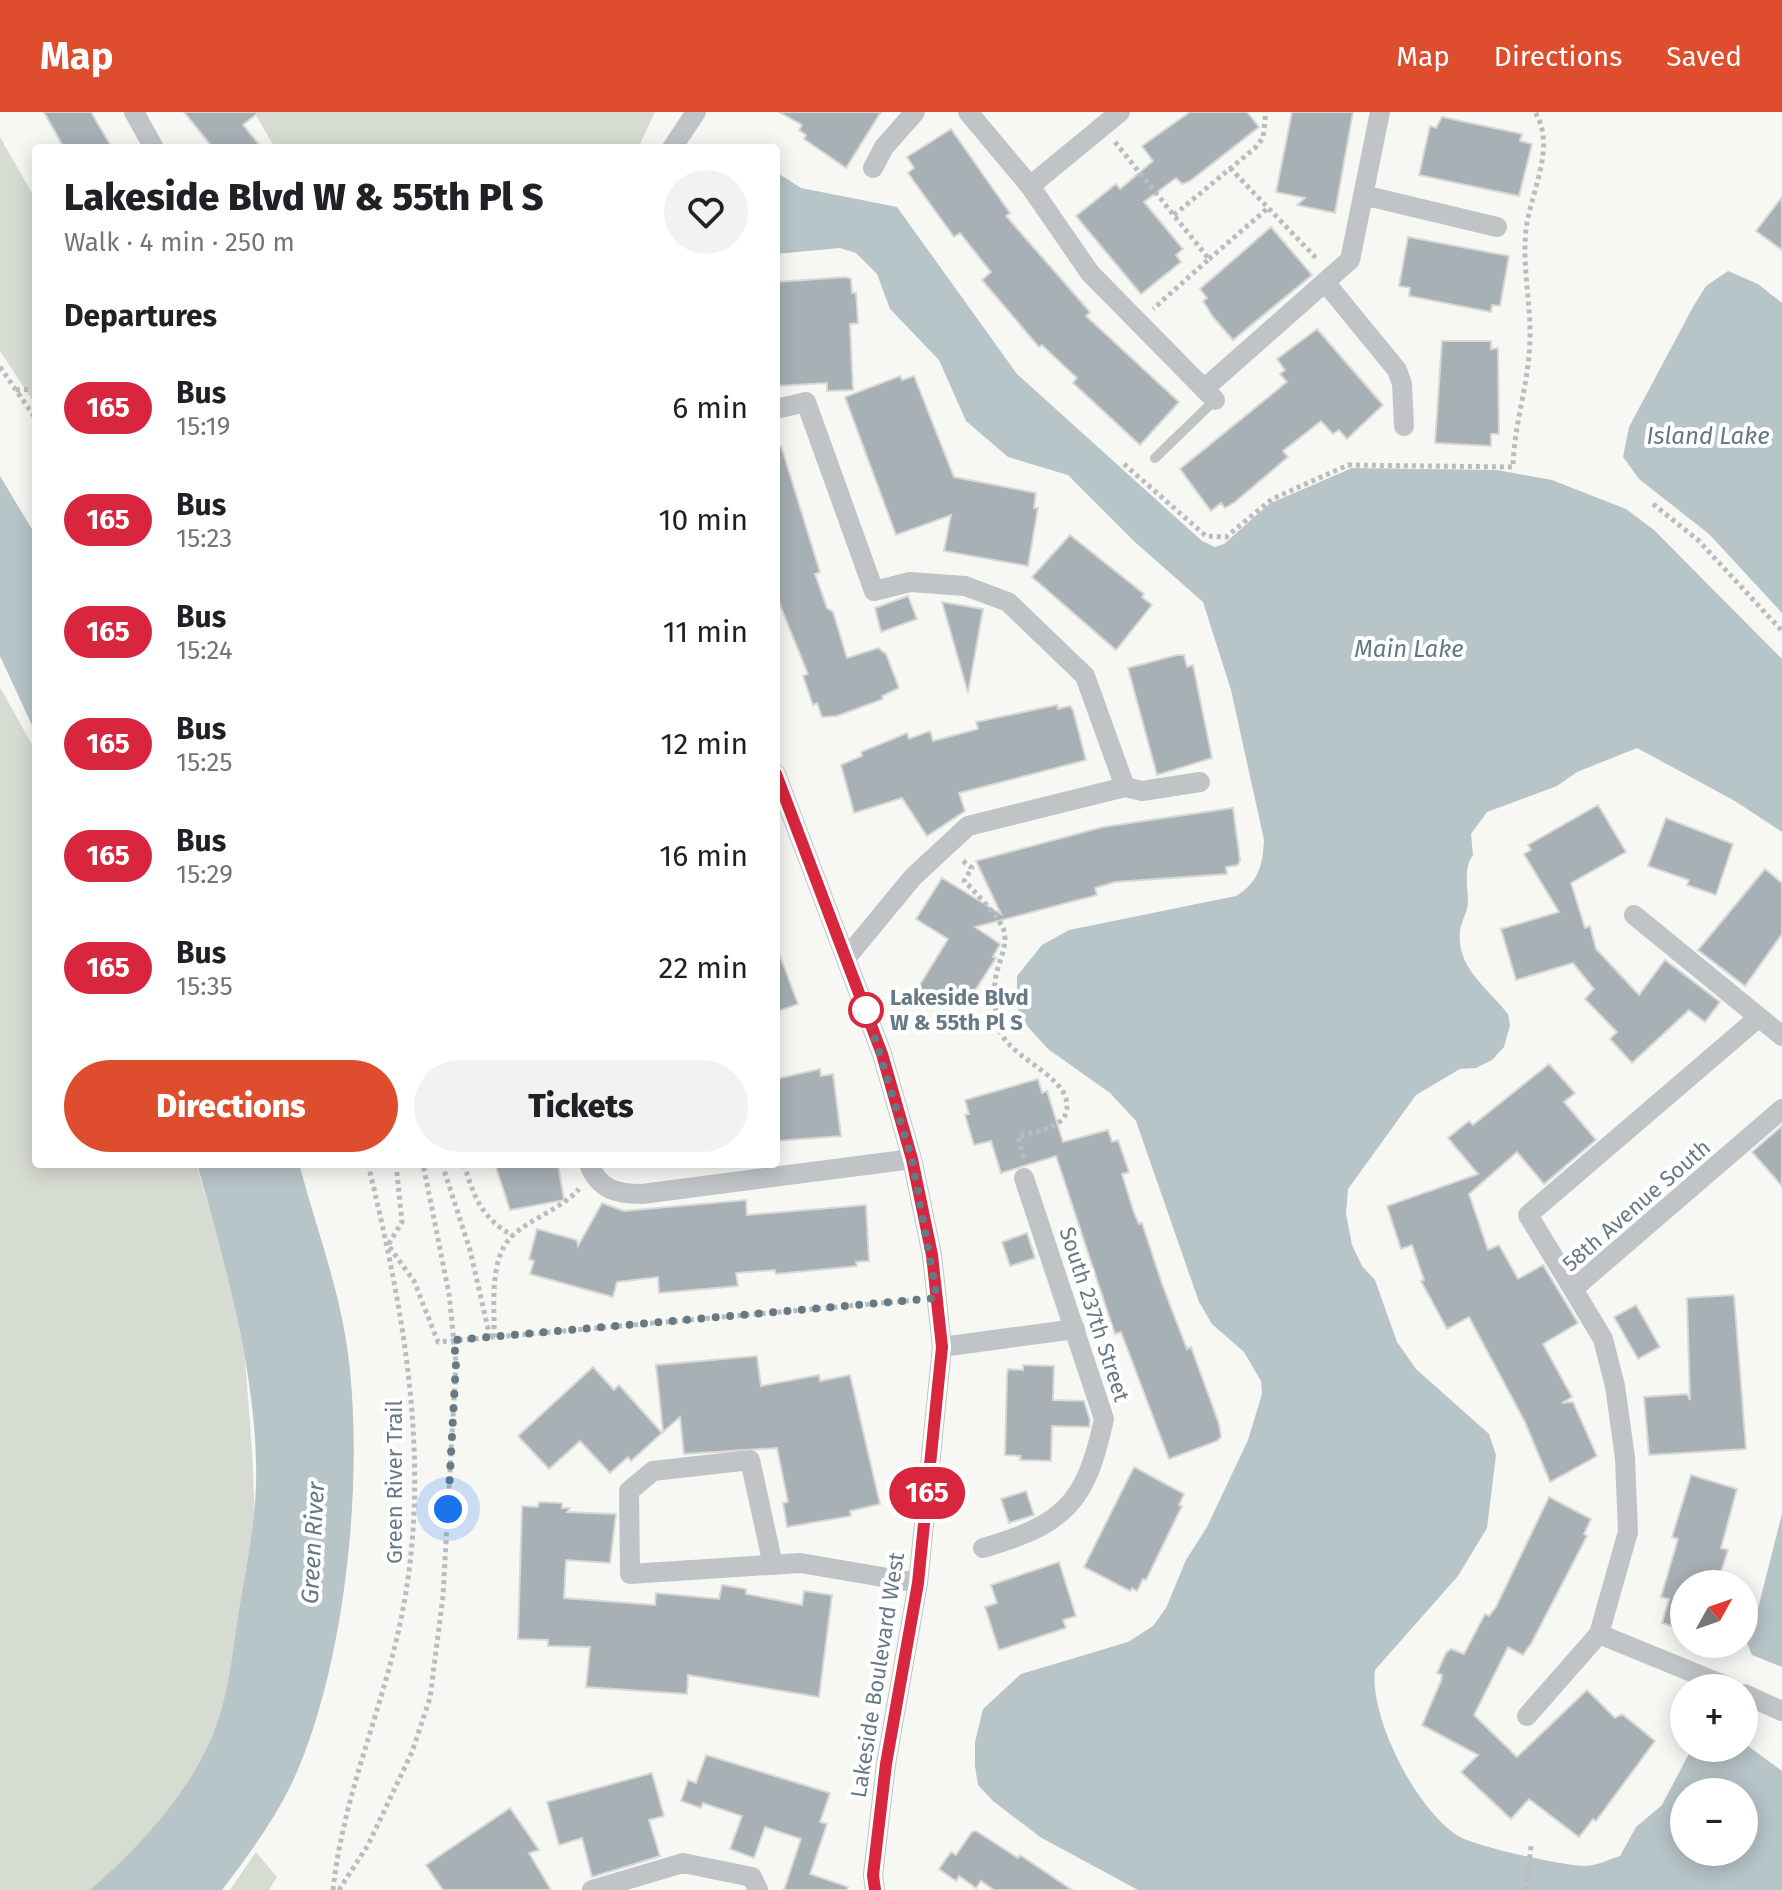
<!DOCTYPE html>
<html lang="en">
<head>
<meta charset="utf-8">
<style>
  :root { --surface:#fff; --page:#f2f2f2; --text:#202124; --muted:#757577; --accent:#de4d2d }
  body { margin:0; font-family:"Fira Sans",sans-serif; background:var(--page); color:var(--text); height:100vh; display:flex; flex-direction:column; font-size:30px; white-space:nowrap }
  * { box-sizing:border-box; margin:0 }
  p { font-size:26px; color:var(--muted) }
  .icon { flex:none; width:44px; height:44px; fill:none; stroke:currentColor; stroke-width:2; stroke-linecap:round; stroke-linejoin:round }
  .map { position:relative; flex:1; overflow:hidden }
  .side { position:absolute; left:32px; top:32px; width:748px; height:1024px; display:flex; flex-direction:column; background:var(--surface); border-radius:8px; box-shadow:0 4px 20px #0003 }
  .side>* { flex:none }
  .badge { padding:0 16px; border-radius:26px; font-size:28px; line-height:52px }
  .needle { width:52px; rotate:50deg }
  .controls { position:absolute; left:1670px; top:1458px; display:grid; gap:16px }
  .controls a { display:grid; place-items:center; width:88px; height:88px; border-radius:50%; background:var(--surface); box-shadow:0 4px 20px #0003; font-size:40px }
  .you { position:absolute; width:40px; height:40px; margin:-20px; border:6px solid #fff; border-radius:50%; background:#1a73e8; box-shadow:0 0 0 12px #1a73e833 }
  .map>.badge { position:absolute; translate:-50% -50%; box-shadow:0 0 0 4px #fff }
  h2 { padding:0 32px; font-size:30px; line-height:72px }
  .round { display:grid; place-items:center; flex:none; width:84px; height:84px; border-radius:42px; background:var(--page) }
  .summary { display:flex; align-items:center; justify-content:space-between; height:136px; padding:0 32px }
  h1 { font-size:38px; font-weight:800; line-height:60px }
  .primary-button { display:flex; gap:16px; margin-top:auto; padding:16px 32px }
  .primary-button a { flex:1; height:92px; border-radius:48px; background:var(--accent); color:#fff; font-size:32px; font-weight:800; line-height:92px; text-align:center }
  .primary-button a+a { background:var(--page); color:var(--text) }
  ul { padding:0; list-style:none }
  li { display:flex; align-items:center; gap:24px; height:112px; padding:0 32px }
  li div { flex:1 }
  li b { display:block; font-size:30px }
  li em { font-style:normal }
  li .badge { min-width:88px; font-weight:700; text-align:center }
  header { display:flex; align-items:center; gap:48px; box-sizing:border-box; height:112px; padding:0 40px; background:var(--accent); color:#fff }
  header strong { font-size:38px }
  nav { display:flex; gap:44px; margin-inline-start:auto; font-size:28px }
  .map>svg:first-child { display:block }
</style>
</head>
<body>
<header>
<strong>Map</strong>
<nav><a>Map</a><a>Directions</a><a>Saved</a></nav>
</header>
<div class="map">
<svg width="1782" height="1778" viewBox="0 0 1782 1778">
  <rect width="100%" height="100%" fill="#f7f7f4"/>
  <path fill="#d7dcd3" d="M254,0H655L638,36H275Z
    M0,25L36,88V294L0,239Z
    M0,575L36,640V1052H196L229,1162L245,1247L252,1339L256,1426L224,1603L201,1654L128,1750L91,1778H0Z
    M256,1740L277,1765L269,1778H230Z"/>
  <path fill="#b7c4c8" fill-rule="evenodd" d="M776,60L801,76L897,95L1017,262L1202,429L1215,435L1224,432L1269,392L1352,356L1497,358L1552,368L1626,397L1654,418L1782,547V720L1735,689L1637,636L1577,660L1557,674L1487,700L1471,722L1473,743C1463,757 1468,773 1468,790C1468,800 1461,809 1460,819C1456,856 1488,876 1508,902L1510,913L1504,935L1492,948L1476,956L1460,957L1416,983L1348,1077L1346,1102L1352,1133L1362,1154L1375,1168L1397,1230L1416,1257L1489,1322L1496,1343L1487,1416L1458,1464L1375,1558C1369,1606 1418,1701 1460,1725C1478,1735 1564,1754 1585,1754C1596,1754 1610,1747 1620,1744L1636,1715L1662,1693L1692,1636H1744V1631L1782,1659V1778H1138L1040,1725L993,1689L978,1673L975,1654V1630L983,1597L1021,1562L1128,1530L1153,1514L1166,1496L1186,1448L1207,1415L1248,1328L1262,1282L1261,1269L1244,1240L1212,1212L1199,1190L1136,1009L1110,981L1048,937L1028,915L1017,895V864L1042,833L1069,818L1236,784C1258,771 1263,753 1264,728L1231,578L1203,490L1136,431L1068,363L1008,345L966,309L939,248L890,197L877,162L856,141L840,136L776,142ZM1684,1680H1744V1740H1684Z
    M1728,159L1758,172L1782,191V501L1709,422L1639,367L1623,345L1629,315L1693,195L1706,174Z
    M0,364L36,424V622L0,544Z
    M197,1052H299C314,1108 335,1165 345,1222C367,1349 347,1554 292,1671C273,1710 248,1744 222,1778H90C136,1738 181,1690 208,1634C227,1595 232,1547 238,1505C245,1461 255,1416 256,1373C259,1270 225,1150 197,1052Z
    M1782,1402V1555L1752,1543L1745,1526L1756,1504Z"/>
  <path fill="#a7b0b5" stroke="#d8d8d6" stroke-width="2" d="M44,0H91L112,36H64Z
    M184,0H259L243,13L262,36H213Z
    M779,0H881L846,56L804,27L806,23L799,18L802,13Z
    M1190,0H1247L1259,15L1190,69L1182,72L1176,66L1144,90L1183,137L1176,143L1181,150L1141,182L1076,104L1116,72L1120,77L1153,49L1142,34Z
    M1292,0H1353L1335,101L1297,93L1305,86L1276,80Z
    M1442,5L1522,22L1520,29L1532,32L1519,84L1419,63L1430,14L1436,16Z
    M951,17L1010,101L1006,104L1090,200L1086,204L1179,290L1140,333L1073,271L1077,266L1042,233L1039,235L982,168L991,160L960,121L954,125L908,61L914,56L907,45Z
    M1782,85V138L1756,119Z
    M1271,115L1312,163L1233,228L1213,205L1203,189L1207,186L1200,177Z
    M1408,125L1509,144L1500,194L1492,193L1491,200L1409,184L1410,176L1399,174Z
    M846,165L851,167L852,181H856L858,211L850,212L853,278L827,279V271L776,274V170Z
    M1317,217L1383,293L1347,327L1339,318L1333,322L1321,309L1283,339L1288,345L1235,390L1225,396L1221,391L1211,399L1180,357L1287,270L1280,262L1285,258L1277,247Z
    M1442,229H1491V237L1498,236L1499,322H1491V334L1435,331Z
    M900,264L902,268L914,264L954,365L1036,381L1034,396H1038L1028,454L944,439L951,403L896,423L845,285Z
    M781,334L820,460L815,462L827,496L833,500L847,546L878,536L886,542L899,576L882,584L883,587L837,604L822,605L817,591L813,593L803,564L808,562L776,483V335Z
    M1070,423L1144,482L1142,485L1152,493L1116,538L1032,465Z
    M908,484L917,507L881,520L875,496Z
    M942,490L983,497L968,581Z
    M1177,543H1184L1187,555L1193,553L1212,646L1157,663L1128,556Z
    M1057,593L1058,597L1070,594L1073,598L1086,648L959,681L965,699L927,724L902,686L854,701L841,653L862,644L861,640L907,621L909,627L930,619L933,629L978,617L976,610Z
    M1598,693L1626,740L1571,771L1585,816L1590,814L1596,837L1639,883L1665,848L1720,890L1705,910L1689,898L1632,951L1610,927L1617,920L1585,887L1594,877L1573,851L1516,868L1501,817L1559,800L1524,742L1531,738L1528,733Z
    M1233,696L1240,748L1238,753L1226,755L1227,762L1115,770L1095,776L1097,783L975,815L1000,832L993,845L996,846L970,886L959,895L947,888L944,893L918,876L948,827L916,807L942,766L1001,802L976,749L1103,715Z
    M1666,706L1733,732L1716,783L1687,773L1689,768L1648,754Z
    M1765,757L1782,771V822L1745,874L1698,838Z
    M778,839L798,892L776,900V840Z
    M1549,952L1575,981L1564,990L1596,1028L1544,1072L1517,1040L1469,1082L1488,1138L1499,1133L1518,1167L1543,1153L1578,1211L1543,1232L1572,1285L1562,1291L1573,1290L1597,1344L1550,1370L1525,1310L1469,1205L1447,1217L1421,1169L1424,1168L1412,1133L1401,1137L1387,1094L1478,1062L1448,1026L1469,1009L1473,1013Z
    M820,957L821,964L833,962L841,1024L776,1029V967Z
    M1038,967L1042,981L1047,979L1063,1030L1108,1018L1112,1030L1118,1028L1129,1060L1122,1062L1134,1101L1139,1112L1142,1111L1162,1172L1187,1237L1191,1235L1219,1312L1221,1325L1217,1329L1169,1347L1121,1220L1115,1222L1056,1044L1001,1061L991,1029L974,1033L965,1003L969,1002L965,988Z
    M1782,1014V1074L1752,1040Z
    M495,1052H558L564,1088L510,1098Z
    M746,1088L747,1103L866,1093L869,1149L856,1150L857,1154L776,1162L775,1158L736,1161L738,1174L659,1181L658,1165L617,1170L613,1185L530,1162L534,1149L529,1147L537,1117L577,1128L578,1134L602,1091L624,1099Z
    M1027,1121L1035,1146L1010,1154L1002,1130Z
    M1734,1183L1746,1337L1649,1343L1644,1285L1687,1282L1690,1288L1687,1186Z
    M1636,1193L1660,1235L1638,1247L1614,1205Z
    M757,1244L761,1274L819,1263L820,1269L850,1263L880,1392L850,1399L851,1404L787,1415L783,1391L788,1390L777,1336L684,1342L680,1305L663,1320L656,1253Z
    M1023,1253L1054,1254L1053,1288L1084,1289L1090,1308L1089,1315L1052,1314L1051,1349L1020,1348L1021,1344L1005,1343L1007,1262L1008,1257L1023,1258Z
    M593,1255L614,1278L619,1273L662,1321L631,1349L628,1345L610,1361L580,1329L549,1357L518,1324Z
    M1134,1355L1184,1382L1179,1393L1182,1394L1146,1468L1143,1467L1137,1479L1132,1476L1130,1479L1084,1455Z
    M1691,1363L1737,1377L1721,1436L1728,1438L1717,1472H1684V1518L1662,1511L1669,1487L1661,1485L1678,1427L1672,1425Z
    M1026,1379L1034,1403L1009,1411L1001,1387Z
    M1549,1385L1591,1407L1584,1422L1587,1424L1532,1530L1523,1543L1508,1535L1474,1603L1517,1645L1587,1578L1615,1606L1622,1602L1655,1629L1596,1709L1593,1707L1579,1725L1529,1687L1511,1707L1461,1660L1478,1643L1422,1613L1441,1569L1442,1563L1437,1561L1446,1541L1451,1537L1464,1542L1485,1502L1489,1504L1496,1495Z
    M539,1390L562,1391V1396H570L567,1400L616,1402L610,1451L566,1448L564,1486L655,1493L656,1481L719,1487L722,1473L746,1477V1482L802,1493L804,1479L832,1483L819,1585L688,1563L687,1582L586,1575L590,1535L548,1534V1528L518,1527L522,1394L538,1395Z
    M1059,1450L1076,1504L1063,1508L1066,1516L999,1538L985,1495L997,1491L991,1473Z
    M706,1643L830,1681L820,1710L827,1712L810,1762L848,1775L847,1778H784L801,1727L765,1715L754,1746L730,1737L742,1704L703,1691L701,1696L681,1689L688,1668L696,1671Z
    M652,1661L664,1704L649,1708L660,1744L592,1765L582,1726L559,1733L547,1690Z
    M510,1696L539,1738L529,1741L551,1778H443L426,1753Z
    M976,1719L1018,1746L1020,1743L1072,1778H994L981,1769L976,1776L959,1764L956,1769L939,1757L951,1740L956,1743L972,1720Z"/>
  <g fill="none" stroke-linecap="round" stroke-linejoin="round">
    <path stroke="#babdbf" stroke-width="5" stroke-dasharray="4 4" stroke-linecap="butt" d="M1115,30L1209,147L1153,197
      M1230,56L1318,148
      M1174,103L1255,36L1263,26L1266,0
      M1209,147L1268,96
      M0,255L36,307
      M16,278L36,277
      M1124,352L1206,424L1226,425L1272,387L1348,353L1513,355C1514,312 1529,271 1530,228C1531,192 1522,155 1526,118C1530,81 1557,35 1535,0
      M1653,392L1698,428L1782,519
      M963,749L972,756L964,769C973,777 999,806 1003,816C1010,832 996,854 995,870C993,883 996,907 1000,919C1012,949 1076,966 1066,1001C1061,1017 1032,1020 1018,1025L1024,1046
      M396,1052L402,1110L388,1133L414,1169L438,1230L916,1188
      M442,1052L470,1138L490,1225
      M464,1052C474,1086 482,1106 513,1124
      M494,1225C495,1193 488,1147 513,1123C533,1105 560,1098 579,1077
      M333,1778C343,1682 384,1595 402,1502C432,1350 404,1200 368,1052
      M339,1778L368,1733L412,1640L430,1586L443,1484L456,1251L449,1182L423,1052
      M1526,1778L1531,1734"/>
    <path stroke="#c0c4c7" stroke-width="10" d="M1155,346L1215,288"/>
    <path stroke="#c0c4c7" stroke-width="20" d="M134,0L154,36
      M968,0L1030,74L1090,161L1215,288
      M672,36L696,0
      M873,56L884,35L915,0
      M1030,74L1120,0
      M1363,83L1497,115
      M1325,170L1397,258L1402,272L1404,314
      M1205,276L1350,148L1380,0
      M776,297L806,290L874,479L910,470L965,474L1008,490L1085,564L1125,675
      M776,662L882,942L912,1047L932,1143L942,1235L918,1471L886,1652L873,1763L875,1778
      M1634,803L1782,924
      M847,845L913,765L968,714L1125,675L1142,679L1200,670
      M589,1052C599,1078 617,1082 642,1082L912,1047
      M1573,1177L1528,1103L1758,906
      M942,1235L1075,1217
      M983,1436C1065,1412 1086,1391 1104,1307L1024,1066
      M773,1453L750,1348L653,1359L629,1379L630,1462L800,1451L918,1471
      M1599,1522L1731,1576
      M1744,1582L1782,1599
      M1527,1604L1599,1522L1628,1420L1625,1346L1615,1274L1603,1227L1573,1177L1782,997
      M592,1778L683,1751L752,1765L758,1778"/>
  </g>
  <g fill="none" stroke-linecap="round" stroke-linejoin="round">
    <g stroke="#fff" stroke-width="18">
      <path id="line" d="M776,662L882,942L912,1047L932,1143L942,1235L918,1471L886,1652L873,1763L875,1778"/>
    </g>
    <use href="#line" stroke="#d7263d" stroke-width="12"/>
    <path stroke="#677984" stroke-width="8" stroke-dasharray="0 14.4" d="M448,1397L456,1251L454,1228L937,1186L912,1047L865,894L866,898"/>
  </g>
  <circle fill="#fff" stroke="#d7263d" stroke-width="4" cx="866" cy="898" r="16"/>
  <g text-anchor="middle" stroke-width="8" stroke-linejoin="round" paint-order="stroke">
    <g font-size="22" font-weight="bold" fill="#677984" stroke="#fff" text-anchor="start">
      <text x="890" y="893">Lakeside Blvd<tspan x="890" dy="25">W &amp; 55th Pl S</tspan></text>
    </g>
    <g font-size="22" fill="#677984" stroke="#fff">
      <text transform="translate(1636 1093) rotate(-41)" y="8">58th Avenue South</text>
      <text transform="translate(1095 1202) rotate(72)" y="8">South 237th Street</text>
      <text transform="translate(394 1370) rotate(-90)" y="8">Green River Trail</text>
      <text transform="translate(877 1563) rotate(-81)" y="8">Lakeside Boulevard West</text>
    </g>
    <g font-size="24" font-style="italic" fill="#637a80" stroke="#fff">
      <text x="1708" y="332">Island Lake</text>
      <text x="1409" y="545">Main Lake</text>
      <text transform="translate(313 1431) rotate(-87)" y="8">Green River</text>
    </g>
  </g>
</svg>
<div class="controls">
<a><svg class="needle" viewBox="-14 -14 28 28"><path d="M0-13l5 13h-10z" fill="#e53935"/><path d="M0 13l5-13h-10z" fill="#757577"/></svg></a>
<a>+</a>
<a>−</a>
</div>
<div class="you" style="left:448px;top:1397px"></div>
<b class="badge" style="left:927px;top:1381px;background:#d7263d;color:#fff">165</b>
<section class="side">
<div class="summary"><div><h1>Lakeside Blvd W &amp; 55th Pl S</h1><p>Walk · 4 min · 250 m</p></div><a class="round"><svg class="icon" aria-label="heart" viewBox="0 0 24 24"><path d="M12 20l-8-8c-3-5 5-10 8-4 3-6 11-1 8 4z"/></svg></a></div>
<h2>Departures</h2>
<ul>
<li><span class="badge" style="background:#d7263d;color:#fff">165</span><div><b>Bus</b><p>15:19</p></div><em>6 min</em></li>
<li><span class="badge" style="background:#d7263d;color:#fff">165</span><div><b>Bus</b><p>15:23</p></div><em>10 min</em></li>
<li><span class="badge" style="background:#d7263d;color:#fff">165</span><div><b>Bus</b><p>15:24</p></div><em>11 min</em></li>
<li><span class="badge" style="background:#d7263d;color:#fff">165</span><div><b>Bus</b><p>15:25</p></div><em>12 min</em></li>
<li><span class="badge" style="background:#d7263d;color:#fff">165</span><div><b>Bus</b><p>15:29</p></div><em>16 min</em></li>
<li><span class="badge" style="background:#d7263d;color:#fff">165</span><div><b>Bus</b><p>15:35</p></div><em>22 min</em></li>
</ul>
<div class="primary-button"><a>Directions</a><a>Tickets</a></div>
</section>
</div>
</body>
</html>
